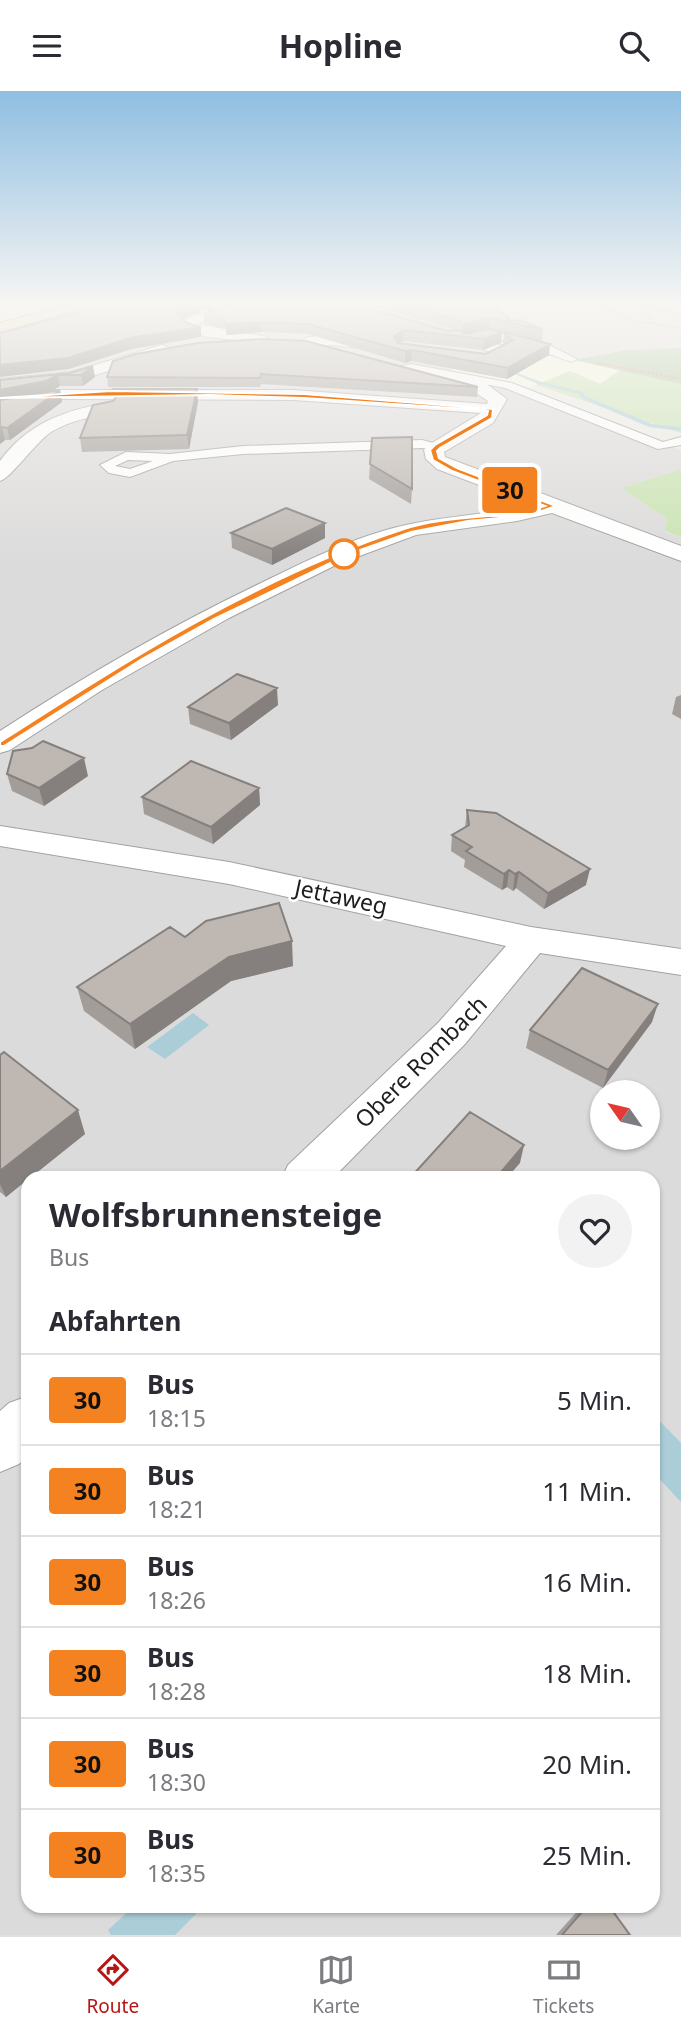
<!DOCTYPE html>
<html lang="de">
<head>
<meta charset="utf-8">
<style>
  :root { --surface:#fff; --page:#f2f2f3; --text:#2b2b33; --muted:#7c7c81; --line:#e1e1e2; --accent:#b71616 }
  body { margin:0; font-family:"Noto Sans",sans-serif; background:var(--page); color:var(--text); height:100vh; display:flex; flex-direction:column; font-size:26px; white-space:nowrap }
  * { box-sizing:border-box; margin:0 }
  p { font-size:23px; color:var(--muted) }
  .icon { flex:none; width:38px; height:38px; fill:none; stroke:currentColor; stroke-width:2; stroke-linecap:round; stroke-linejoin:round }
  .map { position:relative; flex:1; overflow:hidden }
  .side { position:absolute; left:21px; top:1080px; width:639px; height:742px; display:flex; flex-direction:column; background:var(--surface); border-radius:21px; box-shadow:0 2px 5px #0004 }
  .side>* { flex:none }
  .badge { padding:0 14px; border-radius:5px; font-size:24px; line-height:46px }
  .needle { width:46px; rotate:304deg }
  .fabs { position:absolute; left:590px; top:989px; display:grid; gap:14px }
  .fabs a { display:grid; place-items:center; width:70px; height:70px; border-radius:50%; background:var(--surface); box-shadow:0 2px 5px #0004; font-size:35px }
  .map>.badge { position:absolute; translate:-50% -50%; box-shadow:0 0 0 4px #fff }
  h2 { padding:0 28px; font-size:26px; line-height:63px }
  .round { display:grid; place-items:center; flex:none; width:74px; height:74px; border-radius:37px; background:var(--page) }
  .head { display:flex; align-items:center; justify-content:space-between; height:119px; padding:0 28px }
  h1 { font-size:33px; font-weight:700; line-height:52px }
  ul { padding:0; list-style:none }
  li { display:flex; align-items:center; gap:21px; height:91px; padding:0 28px; border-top:2px solid var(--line) }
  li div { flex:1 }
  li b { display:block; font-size:26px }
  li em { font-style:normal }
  li .badge { min-width:77px; font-weight:700; text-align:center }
  header { display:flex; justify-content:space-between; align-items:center; height:91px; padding:0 28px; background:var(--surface); font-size:32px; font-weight:700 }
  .dock { display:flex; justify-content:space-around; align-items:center; height:98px; border-top:2px solid var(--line); background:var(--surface); font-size:19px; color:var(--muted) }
  .dock a { display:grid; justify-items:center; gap:4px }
  .dock .active { color:var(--accent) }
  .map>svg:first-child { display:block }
</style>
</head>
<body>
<header><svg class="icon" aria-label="menu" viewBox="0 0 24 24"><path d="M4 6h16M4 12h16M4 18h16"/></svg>Hopline<svg class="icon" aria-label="search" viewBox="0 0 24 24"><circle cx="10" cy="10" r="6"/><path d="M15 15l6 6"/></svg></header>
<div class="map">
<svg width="681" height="1844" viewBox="0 0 681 1844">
  <rect width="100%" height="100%" fill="#eeebe5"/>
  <path fill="#dcdbdb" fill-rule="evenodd" d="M238,214H681V257L627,259L577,269L570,280L527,298L681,359V378L621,397L667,428L665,441L681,446V1844H0V274ZM602,1001H648V1046H602ZM28,1087H653V1815H28Z"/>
  <path fill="#fbfbe1" d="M522,260L622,278L599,293L570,280L526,298L492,288L449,281L455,276Z"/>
  <path fill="#c9e3b1" d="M622,278L681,293V342L536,294L570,280L600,293Z
    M681,378V446L665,440L667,428L621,397Z"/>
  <path fill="#abc99e" d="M681,257V293L574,269L627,259Z"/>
  <path fill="#aacdd7" d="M193,922L209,934L165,968L147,956Z
    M653,1323L681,1352V1411L653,1381Z
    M134,1815H204L175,1844H111L108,1839Z"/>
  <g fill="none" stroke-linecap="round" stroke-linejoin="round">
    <path fill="#aacdd7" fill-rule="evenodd" d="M517,282L542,291L583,301L585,305L652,333L681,336V340L649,336L581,307L579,303L538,293L517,284Z"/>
    <g stroke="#a2a2a2" stroke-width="2">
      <path id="service" d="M488,240L551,255L577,268L572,271C538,260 505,242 469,250L464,247Z
        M411,273L512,292L663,351L681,346V354L658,358L505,297L411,279L397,280L392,277Z
        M422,349L444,355L438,359L422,357L243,363L173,370L130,386L109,382L100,374L126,361L170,363L243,355ZM128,369L153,370L130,378L115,375Z"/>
    </g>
    <g stroke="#a2a2a2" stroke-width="2">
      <path id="minor" d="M227,214H251L249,217L208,227L198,233L267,246L270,249L267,252L207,246L181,237L179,234L198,221Z
        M338,214H360L507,256L509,259L507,262H495L340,217Z
        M332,244L379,249L387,254L379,259L332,254L308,256L300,251L308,246Z
        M162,254L168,256L170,259L168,262L72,291L0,298V288L71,281Z
        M426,279L485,292L507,308L493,332L444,361L445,366L681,455V470L552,422L517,430L416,444L338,473L229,527L102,599L10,659L0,662V640C83,586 169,536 259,493C300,473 341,452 386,439C434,425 483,425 532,414L437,378L426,368L424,359L427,355L481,322L293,309L60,308L51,303L54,299H293L487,313L488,310L473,300L420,288L418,284Z
        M108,312L114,313L117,317L114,321C92,326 71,329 51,341C36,351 11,387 0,390V370C27,333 64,319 108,312Z
        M0,735L229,771L531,836L681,858V884L540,862L465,953L333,1087H282L288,1074L438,932L506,855L229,793L0,755Z
        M28,1305V1365L19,1373L0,1381V1320L9,1312Z"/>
    </g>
    <g stroke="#886110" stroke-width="2">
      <path id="primary" d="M65,214H87L85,217L0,241V232Z"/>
    </g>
    <path stroke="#eb867a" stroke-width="2" stroke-dasharray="2 2" stroke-linecap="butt" d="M597,214L628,229L681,237
      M643,216L673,220V223L681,224
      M643,217L641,223L650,226L648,232
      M597,272L681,288"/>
    <use href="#service" fill="#fff" fill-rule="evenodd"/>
    <use href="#minor" fill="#fff" fill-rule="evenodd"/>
    <use href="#primary" fill="#f2d2a7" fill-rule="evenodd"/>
    <g stroke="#6c6c6c" stroke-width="3.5">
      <path id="rail" d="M173,228L225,214"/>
    </g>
    <use href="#rail" stroke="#fff" stroke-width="2.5" stroke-dasharray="7" stroke-linecap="butt"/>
  </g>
  <path fill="#a39d99" d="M369,214H494L511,230L543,239L542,250L489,237L502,241L501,252L483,259L403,250L400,252L486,263L504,253L503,252L504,241L549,264L507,288L411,270L405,272L308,243L262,241L227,244L225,238L204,232V222L447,240L457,239Z
    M113,270L478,296L477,306L261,293L260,296H108L107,286Z
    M70,282L95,286L83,295H60L51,300L60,299L62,311L10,349H5L0,353V289Z
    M113,298L198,311L189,358L82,361L80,347L115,308Z
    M370,373L412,398L411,413L369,388Z
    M231,442L325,447L272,474L232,457Z
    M681,604V628L672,623L676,606Z
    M278,614L231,649L190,633L188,616Z
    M7,683L88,685L44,715L12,700Z
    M259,697L260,714L213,753L144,723L142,706Z
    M467,719L586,794L544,818L516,797L513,800L507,796L502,799L464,776L465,769L451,760L452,744L465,736Z
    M185,846L293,875L231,890L135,958L84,920L77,896Z
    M652,931L603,997L526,957L530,939Z
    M0,964L85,1043L6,1106L0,1101Z
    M582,1815H609L630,1844H556Z"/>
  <path fill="#85807d" d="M189,214H216L201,218L177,232L176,221Z
    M490,227L489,237L462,245L463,234Z
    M261,231L262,241L227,244L226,233Z
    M201,236V246L132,258L69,278L0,286V274L130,247Z
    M404,239L403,250L394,256V245Z
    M502,241L501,252L483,259L484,248Z
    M550,253L549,264L507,288L508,277Z
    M412,259L411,270L405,272V260Z
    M93,275L95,286L83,295L81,284Z
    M58,284L60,295L49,302L0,311V299Z
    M197,298L198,311L189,358L187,344Z
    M60,299L62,311L10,349L7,337Z
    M2,336L5,349L0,353V338Z
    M325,432V447L272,474V458Z
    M277,597L278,614L231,649L229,632Z
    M84,667L88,685L44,715L39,697Z
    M259,697L260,714L213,753L211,736Z
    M590,778L586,794L544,818L548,802Z
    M509,779L507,796L502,799L504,783Z
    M519,781L516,797L513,800L515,783Z
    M292,850L293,875L231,890L135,958L130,933L229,866Z
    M658,913L652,931L603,997L608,979Z
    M78,1019L85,1043L30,1087H28V1088L6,1106L0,1093V1080Z
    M524,1054L520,1072L507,1087H496Z"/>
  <path fill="#beb7b2" stroke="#85807d" stroke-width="2" d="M109,214H189L176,221L184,231L201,236L130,247L68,267L0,274V242Z
    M232,214H356L447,240L459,239L466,243L489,238L502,241L484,248L404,239L394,245L398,252L486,263L513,249L504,241L550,253L508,277L412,259L405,260L308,233L261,231L226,233L224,228L204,222Z
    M406,214H494L511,230L521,229L543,239L490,227L463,234L458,229Z
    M262,248L306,250L478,296L261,283L260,287L107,286L113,270L136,263L198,252Z
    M93,275L81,284H58L46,290L0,299V289L70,282Z
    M113,298H197L187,344L80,347L93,314L113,310L117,305Z
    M60,299L7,337L2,336L0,338V309Z
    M412,346V398L370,373L372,347Z
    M286,417L325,432L272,458L231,442Z
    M237,583L277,597L229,632L188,616Z
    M43,650L84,667L39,697L7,683L13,660L32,657Z
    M191,670L259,697L211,736L142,706Z
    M467,719L496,722L590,778L548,802L519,781L515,783L509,779L504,783L466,760L472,756L452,744L469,734Z
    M279,812L292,850L229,866L130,933L77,896L170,836L185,846L206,830Z
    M582,877L658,913L608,979L530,939Z
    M4,961L78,1019L0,1080V964Z
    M470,1021L524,1054L496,1087H410Z
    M587,1815H609L630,1844H562Z"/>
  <linearGradient id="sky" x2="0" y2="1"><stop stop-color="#8fbee1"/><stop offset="0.45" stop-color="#f7f6f3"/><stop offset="1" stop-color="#f7f6f3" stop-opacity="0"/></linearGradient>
  <rect width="681" height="472" fill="url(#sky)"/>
  <path fill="#f58220" stroke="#fff" stroke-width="2" d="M111,300L304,303L493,318L492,327L440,357L437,360L439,367L457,377L556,415L530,424L468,430L411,441L349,463L214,528L142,568L4,655H0V651C126,570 258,486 404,438C450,423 500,429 545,415L452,380L433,369L430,359L435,354L487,324L488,320L483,319L304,307L210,304L0,307Z"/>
  <circle fill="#fff" stroke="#f58220" stroke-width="3.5" cx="344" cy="463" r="14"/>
  <g text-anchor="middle" stroke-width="5" stroke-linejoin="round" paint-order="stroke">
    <g font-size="23" fill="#1e1e1e" stroke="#fff">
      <text transform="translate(341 806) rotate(12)" y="8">Jettaweg</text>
      <text transform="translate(421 971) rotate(-45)" y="8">Obere Rombach</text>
    </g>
  </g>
</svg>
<div class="fabs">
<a><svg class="needle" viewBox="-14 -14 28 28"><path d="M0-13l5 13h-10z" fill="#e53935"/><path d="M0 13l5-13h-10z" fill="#7c7c81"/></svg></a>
</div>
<b class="badge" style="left:510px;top:399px;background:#f58220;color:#111">30</b>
<section class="side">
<div class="head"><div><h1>Wolfsbrunnensteige</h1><p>Bus</p></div><a class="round"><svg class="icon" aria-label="heart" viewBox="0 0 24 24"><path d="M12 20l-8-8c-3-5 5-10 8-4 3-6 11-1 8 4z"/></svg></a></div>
<h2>Abfahrten</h2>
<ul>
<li><span class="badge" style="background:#f58220;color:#111">30</span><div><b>Bus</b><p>18:15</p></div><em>5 Min.</em></li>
<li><span class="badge" style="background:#f58220;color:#111">30</span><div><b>Bus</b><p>18:21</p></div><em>11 Min.</em></li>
<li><span class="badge" style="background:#f58220;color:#111">30</span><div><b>Bus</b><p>18:26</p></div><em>16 Min.</em></li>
<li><span class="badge" style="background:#f58220;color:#111">30</span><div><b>Bus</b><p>18:28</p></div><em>18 Min.</em></li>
<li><span class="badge" style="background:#f58220;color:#111">30</span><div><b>Bus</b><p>18:30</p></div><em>20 Min.</em></li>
<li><span class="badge" style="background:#f58220;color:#111">30</span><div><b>Bus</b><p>18:35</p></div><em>25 Min.</em></li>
</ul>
</section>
</div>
<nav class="dock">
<a class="active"><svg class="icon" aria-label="directions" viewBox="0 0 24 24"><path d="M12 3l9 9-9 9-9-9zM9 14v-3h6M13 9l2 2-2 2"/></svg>Route</a>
<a><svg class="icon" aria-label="map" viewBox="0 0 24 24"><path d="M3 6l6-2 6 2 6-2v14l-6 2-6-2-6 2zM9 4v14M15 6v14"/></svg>Karte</a>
<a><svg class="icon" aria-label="tickets" viewBox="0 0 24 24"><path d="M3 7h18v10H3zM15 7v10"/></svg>Tickets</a>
</nav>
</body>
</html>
